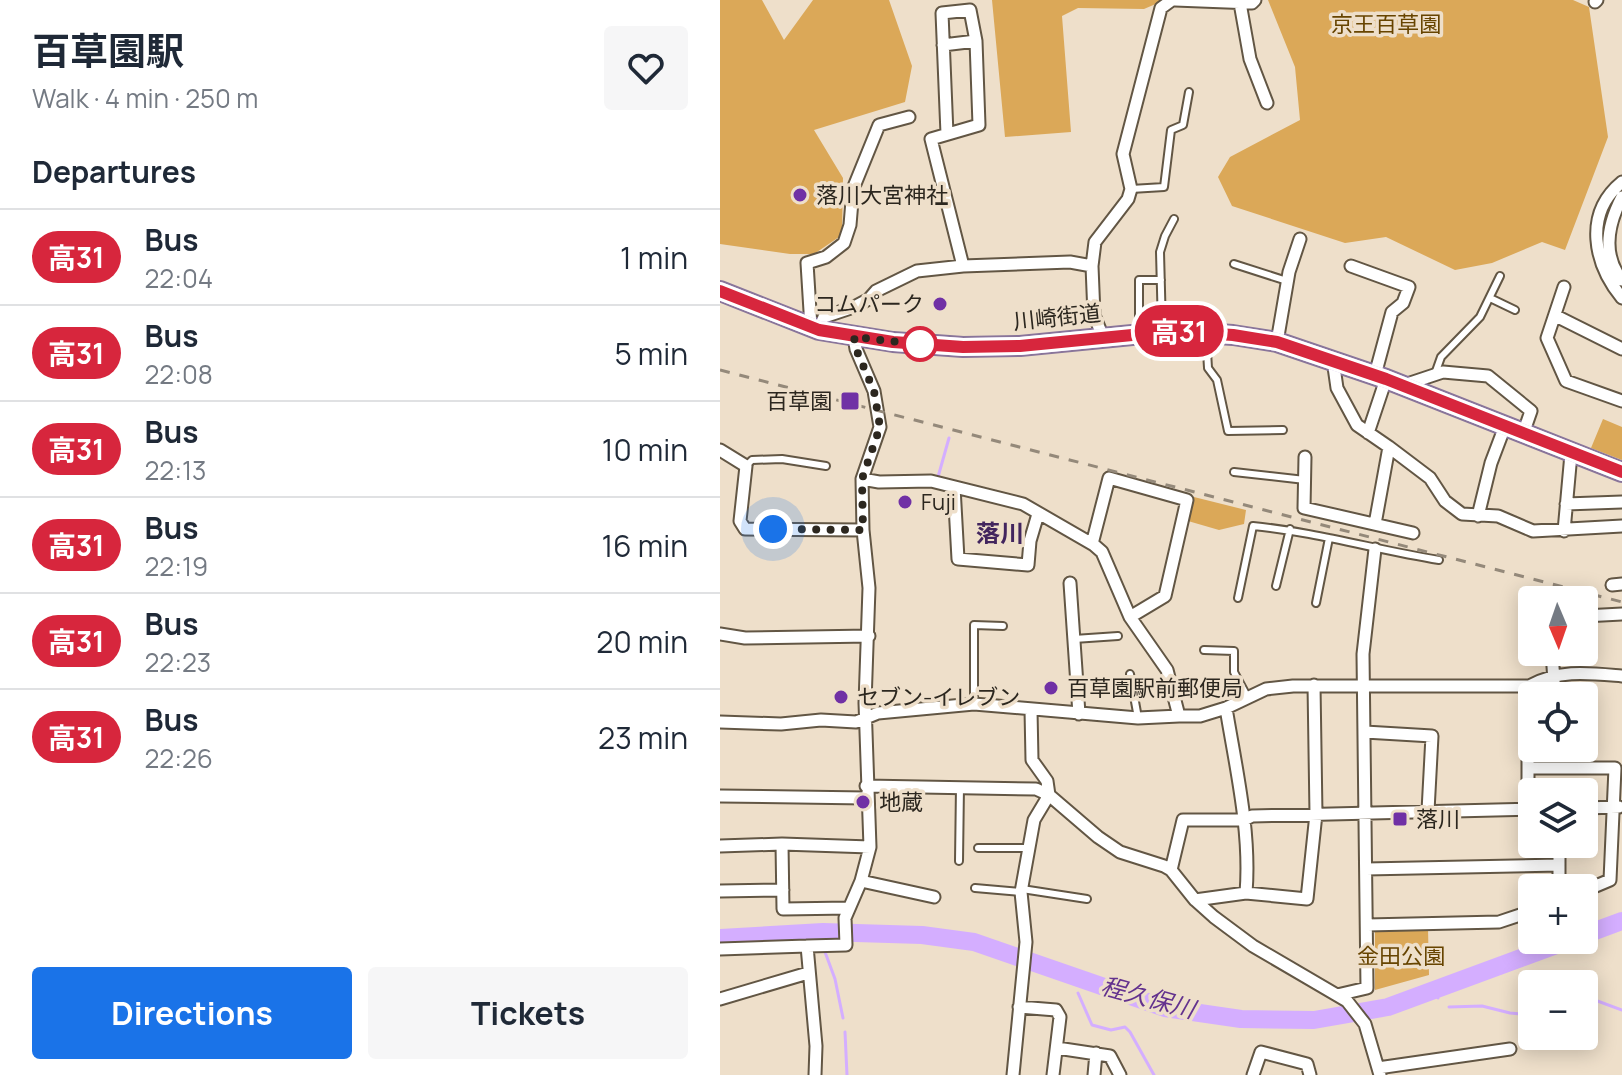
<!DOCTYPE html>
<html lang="en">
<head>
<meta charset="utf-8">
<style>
  :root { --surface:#fff; --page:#f6f6f7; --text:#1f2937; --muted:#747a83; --line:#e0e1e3; --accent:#1a73e8 }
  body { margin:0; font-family:Manrope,"Noto Sans JP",sans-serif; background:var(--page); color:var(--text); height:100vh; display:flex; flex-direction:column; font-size:30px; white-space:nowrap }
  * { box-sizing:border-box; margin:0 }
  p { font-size:26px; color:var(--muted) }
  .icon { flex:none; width:44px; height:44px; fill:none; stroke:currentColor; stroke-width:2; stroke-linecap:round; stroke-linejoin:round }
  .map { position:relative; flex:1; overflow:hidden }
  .drawer { display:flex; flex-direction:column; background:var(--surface); width:720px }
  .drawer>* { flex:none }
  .badge { padding:0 16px; border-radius:26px; font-size:28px; line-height:52px }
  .needle { width:52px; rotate:178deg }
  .tools { position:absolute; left:798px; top:586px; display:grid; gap:16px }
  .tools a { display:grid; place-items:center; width:80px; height:80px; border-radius:8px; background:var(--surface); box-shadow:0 4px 20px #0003; font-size:40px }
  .you { position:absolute; width:40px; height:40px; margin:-20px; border:6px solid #fff; border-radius:50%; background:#1a73e8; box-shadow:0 0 0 12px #1a73e833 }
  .map>.badge { position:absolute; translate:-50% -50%; box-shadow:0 0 0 4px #fff }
  h2 { padding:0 32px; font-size:30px; line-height:72px }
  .round { display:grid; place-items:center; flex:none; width:84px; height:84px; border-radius:8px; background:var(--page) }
  .overview { display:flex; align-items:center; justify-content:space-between; height:136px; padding:0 32px }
  h1 { font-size:38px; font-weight:700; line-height:60px }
  .primary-button { display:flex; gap:16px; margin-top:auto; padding:16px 32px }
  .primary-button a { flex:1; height:92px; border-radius:8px; background:var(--accent); color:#fff; font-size:32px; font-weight:700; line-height:92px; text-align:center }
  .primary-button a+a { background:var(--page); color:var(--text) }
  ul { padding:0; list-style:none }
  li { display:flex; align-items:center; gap:24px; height:96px; padding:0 32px; border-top:2px solid var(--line) }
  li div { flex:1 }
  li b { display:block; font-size:30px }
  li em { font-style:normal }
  li .badge { min-width:88px; font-weight:700; text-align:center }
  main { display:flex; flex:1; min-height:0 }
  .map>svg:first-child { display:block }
</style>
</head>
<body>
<main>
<section class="drawer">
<div class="overview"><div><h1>百草園駅</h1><p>Walk · 4 min · 250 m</p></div><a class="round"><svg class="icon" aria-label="heart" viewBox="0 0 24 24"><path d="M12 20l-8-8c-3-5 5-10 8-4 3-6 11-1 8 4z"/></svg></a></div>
<h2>Departures</h2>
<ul>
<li><span class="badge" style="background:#d7263d;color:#fff">高31</span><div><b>Bus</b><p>22:04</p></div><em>1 min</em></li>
<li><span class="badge" style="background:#d7263d;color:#fff">高31</span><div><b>Bus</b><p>22:08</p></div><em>5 min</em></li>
<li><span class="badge" style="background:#d7263d;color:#fff">高31</span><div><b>Bus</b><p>22:13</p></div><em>10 min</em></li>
<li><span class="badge" style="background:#d7263d;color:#fff">高31</span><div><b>Bus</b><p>22:19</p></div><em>16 min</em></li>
<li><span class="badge" style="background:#d7263d;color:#fff">高31</span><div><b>Bus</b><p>22:23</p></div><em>20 min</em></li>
<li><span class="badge" style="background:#d7263d;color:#fff">高31</span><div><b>Bus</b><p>22:26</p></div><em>23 min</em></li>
</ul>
<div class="primary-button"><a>Directions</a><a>Tickets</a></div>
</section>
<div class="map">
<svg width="902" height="1075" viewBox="0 0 902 1075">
  <rect width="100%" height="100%" fill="#eedfca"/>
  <path fill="#dba858" d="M0,0H42L64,40L93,0H169L192,66L185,102L94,130L123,178L122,235L94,254H70L0,244Z
    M272,0H445L424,9L358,8L342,16L351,132L285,137Z
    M548,0H853L869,7L888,137L845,250L822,242L772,263L735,270L666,237L625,243L512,206L498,177L510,157L580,120L575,67Z
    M883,419L902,427V460L871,448Z
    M474,497L526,510L524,524L499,530L468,521Z
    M708,928L709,975L655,990V932L659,929Z"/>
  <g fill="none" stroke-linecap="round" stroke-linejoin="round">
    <path stroke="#d4aeff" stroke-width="3" d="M218,477L229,438
      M99,932L101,939
      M105,952L115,979L123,1018
      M364,985L366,981
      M713,991L718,998
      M358,993L372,1025L391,1030L405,1027L410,1032L434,1075
      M864,996L902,1010
      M729,1007L762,1006L790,1013L812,1015
      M125,1032L127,1075"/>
    <path stroke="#d4aeff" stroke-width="18" d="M864,935L902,921
      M0,938L103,932L202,935L254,942L445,1008L521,1019L594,1020L668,1007L850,940"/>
    <g stroke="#625644" stroke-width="10">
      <path id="lane" d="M411,189L444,187L451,130L463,125L469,92
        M514,264L567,281
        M770,298L795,310
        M442,328L440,252L445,236L454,219
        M419,331V280H441
        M486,334L488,368L497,380L508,431L563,430
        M715,374L721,357L760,317L780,276
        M26,466L32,460L62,459L106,466
        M514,472L585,480
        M556,586L570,529
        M518,598L533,526C596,532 657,550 719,560
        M596,603L609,538
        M354,639L398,636
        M484,650L514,651V672L528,698
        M410,674L418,718
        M254,704V625L283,626
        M258,848H307
        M239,861L240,786
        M255,888L301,892
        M302,889L367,899"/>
    </g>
    <g stroke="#625644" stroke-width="15">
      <path id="street" d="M455,0L532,3L535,0
        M875,2L877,0
        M520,3L530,59L547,103
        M223,45L256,41
        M227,134L222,13L250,10L256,41L259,125L211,139L243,266
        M902,182C863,214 874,264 902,298
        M902,197C888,224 881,254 902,280
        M631,266L689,287L683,303L672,312L655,375
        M844,287L827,338L846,381L902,401
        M836,316L902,349
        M91,327L87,263L106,257L124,243L130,225L133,189L159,125L189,117
        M99,330L104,317L134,307L149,299L156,291L197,271L243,266L350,262L372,266
        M383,337L374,315L372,266L375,242L408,199L411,189L403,154L441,8L452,0
        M557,342L569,272L580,239
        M613,360L617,388L637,425L669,447L655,524
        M684,385L723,372L768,376L811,411L803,434
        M648,433L666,379
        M669,447L710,478L725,501L742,514L778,516L813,531L902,526
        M0,450L26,466L20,521L25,529L143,530
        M585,457L584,508L693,533
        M142,479L159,482L211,481L303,504L374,545L382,552L410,617L447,670L459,716H480L506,708L546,689L573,686H809C840,669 868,673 902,676
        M234,487L238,559L308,565L310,541L318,514
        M846,504L902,502
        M758,516L771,463L785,426
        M844,531L851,454
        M372,544L389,478L467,500L445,596L410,617
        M350,583L359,714
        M892,585L902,584
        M864,616L902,614
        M0,634L25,638L149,636
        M832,652L835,696
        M506,708C516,769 531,832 526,893
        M311,710L312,760L327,781L329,795L378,837L400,852L444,866L451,870L475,900L494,917L533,946L627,1001L645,1024L660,1075
        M0,722L61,724L101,720L136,722L158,713L254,704L418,718L459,716
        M645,732L712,736L708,811
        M808,734V809
        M809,768H895L890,880L864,891
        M146,786L316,789L329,795L314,820L301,892L306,942L293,1075
        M0,796L146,798
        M864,808L899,807
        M62,844L63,909L129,908
        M839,844V888
        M0,846L62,844L150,847
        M646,869L839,865
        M451,870L463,820H524L532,816L812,809
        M141,881L214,897
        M0,891L63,890
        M475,900L526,893L587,899L596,814L594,685
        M647,925L779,922L812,911
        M0,949L87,946
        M617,995L647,988L643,654L655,549
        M0,999L88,973
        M299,1007L336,1010L340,1017L333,1075
        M337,1048L390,1056L400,1075
        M658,1068L790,1049
        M95,1075L96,1046L87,946L126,945L125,918L141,881L150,847L145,703L149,588L143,530L142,479L160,427L154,391L136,349L134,337
        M374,1075L376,1053
        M533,1075L541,1052L587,1064L590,1075"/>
    </g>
    <g stroke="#89759a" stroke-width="22">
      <path id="primary" d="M0,291L99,330L173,342L243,347L300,346L453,331L513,335L557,342L666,379L902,472"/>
    </g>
    <use href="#lane" stroke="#fff" stroke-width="6"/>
    <use href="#street" stroke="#fff" stroke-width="11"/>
    <use href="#primary" stroke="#d6c5eb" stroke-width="18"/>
    <path stroke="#94897a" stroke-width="3" stroke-dasharray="10 10" stroke-linecap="butt" d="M0,370L902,602"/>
  </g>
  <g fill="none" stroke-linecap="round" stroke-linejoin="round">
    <g stroke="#fff" stroke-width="18">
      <path id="line" d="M0,291L99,330L173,342L243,347L300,346L453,331L513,335L557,342L666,379L902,472"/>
    </g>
    <use href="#line" stroke="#d7263d" stroke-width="12"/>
    <path stroke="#2c271f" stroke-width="8" stroke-dasharray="0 14.4" d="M53,529L143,530L142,479L160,427L154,391L136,349L134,337L207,345L200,344"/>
  </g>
  <g fill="#7030a5" stroke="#eedfca" stroke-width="3">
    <circle cx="80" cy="195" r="8"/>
    <circle cx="220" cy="304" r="8"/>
    <rect x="120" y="391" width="20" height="20" rx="4"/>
    <circle cx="185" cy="502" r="8"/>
    <circle cx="331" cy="688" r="8"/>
    <circle cx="121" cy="697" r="8"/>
    <circle cx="143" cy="802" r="8"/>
    <rect x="672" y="811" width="16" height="16" rx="4"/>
  </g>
  <circle fill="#fff" stroke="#d7263d" stroke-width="4" cx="200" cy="344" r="16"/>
  <g text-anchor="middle" stroke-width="7" stroke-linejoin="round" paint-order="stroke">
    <g font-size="22" fill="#674400" stroke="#eedfca">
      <text x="666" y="32">京王百草園</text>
      <text x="681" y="964">金田公園</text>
    </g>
    <g font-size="22" fill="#2c271f" stroke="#eedfca" text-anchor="start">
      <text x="96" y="203">落川大宮神社</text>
      <text x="204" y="312" text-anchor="end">コムパーク</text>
      <text x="112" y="409" text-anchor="end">百草園</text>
      <text x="201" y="510">Fuji</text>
      <text x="347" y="696">百草園駅前郵便局</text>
      <text x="137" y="705">セブン-イレブン</text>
      <text x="159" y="810">地蔵</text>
      <text x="696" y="827">落川</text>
    </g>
    <g font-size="22" fill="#2c271f" stroke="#eedfca">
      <text transform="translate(337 317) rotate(-6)" y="8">川崎街道</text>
    </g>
    <g font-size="24" font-weight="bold" fill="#42255e" stroke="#eedfca">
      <text x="280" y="542">落川</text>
    </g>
    <g font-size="24" font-style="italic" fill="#63328e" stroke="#eedfca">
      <text transform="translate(428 998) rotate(15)" y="8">程久保川</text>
    </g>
  </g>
</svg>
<div class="tools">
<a><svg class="needle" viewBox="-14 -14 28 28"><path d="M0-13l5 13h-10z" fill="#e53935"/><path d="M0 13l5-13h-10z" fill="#747a83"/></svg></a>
<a><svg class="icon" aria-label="locate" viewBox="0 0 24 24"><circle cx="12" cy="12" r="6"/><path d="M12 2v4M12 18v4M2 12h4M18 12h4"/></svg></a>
<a><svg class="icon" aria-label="layers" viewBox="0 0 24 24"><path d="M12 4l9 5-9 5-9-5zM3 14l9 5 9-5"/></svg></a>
<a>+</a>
<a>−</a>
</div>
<div class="you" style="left:53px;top:529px"></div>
<b class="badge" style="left:459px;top:331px;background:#d7263d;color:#fff">高31</b>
</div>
</main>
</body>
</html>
